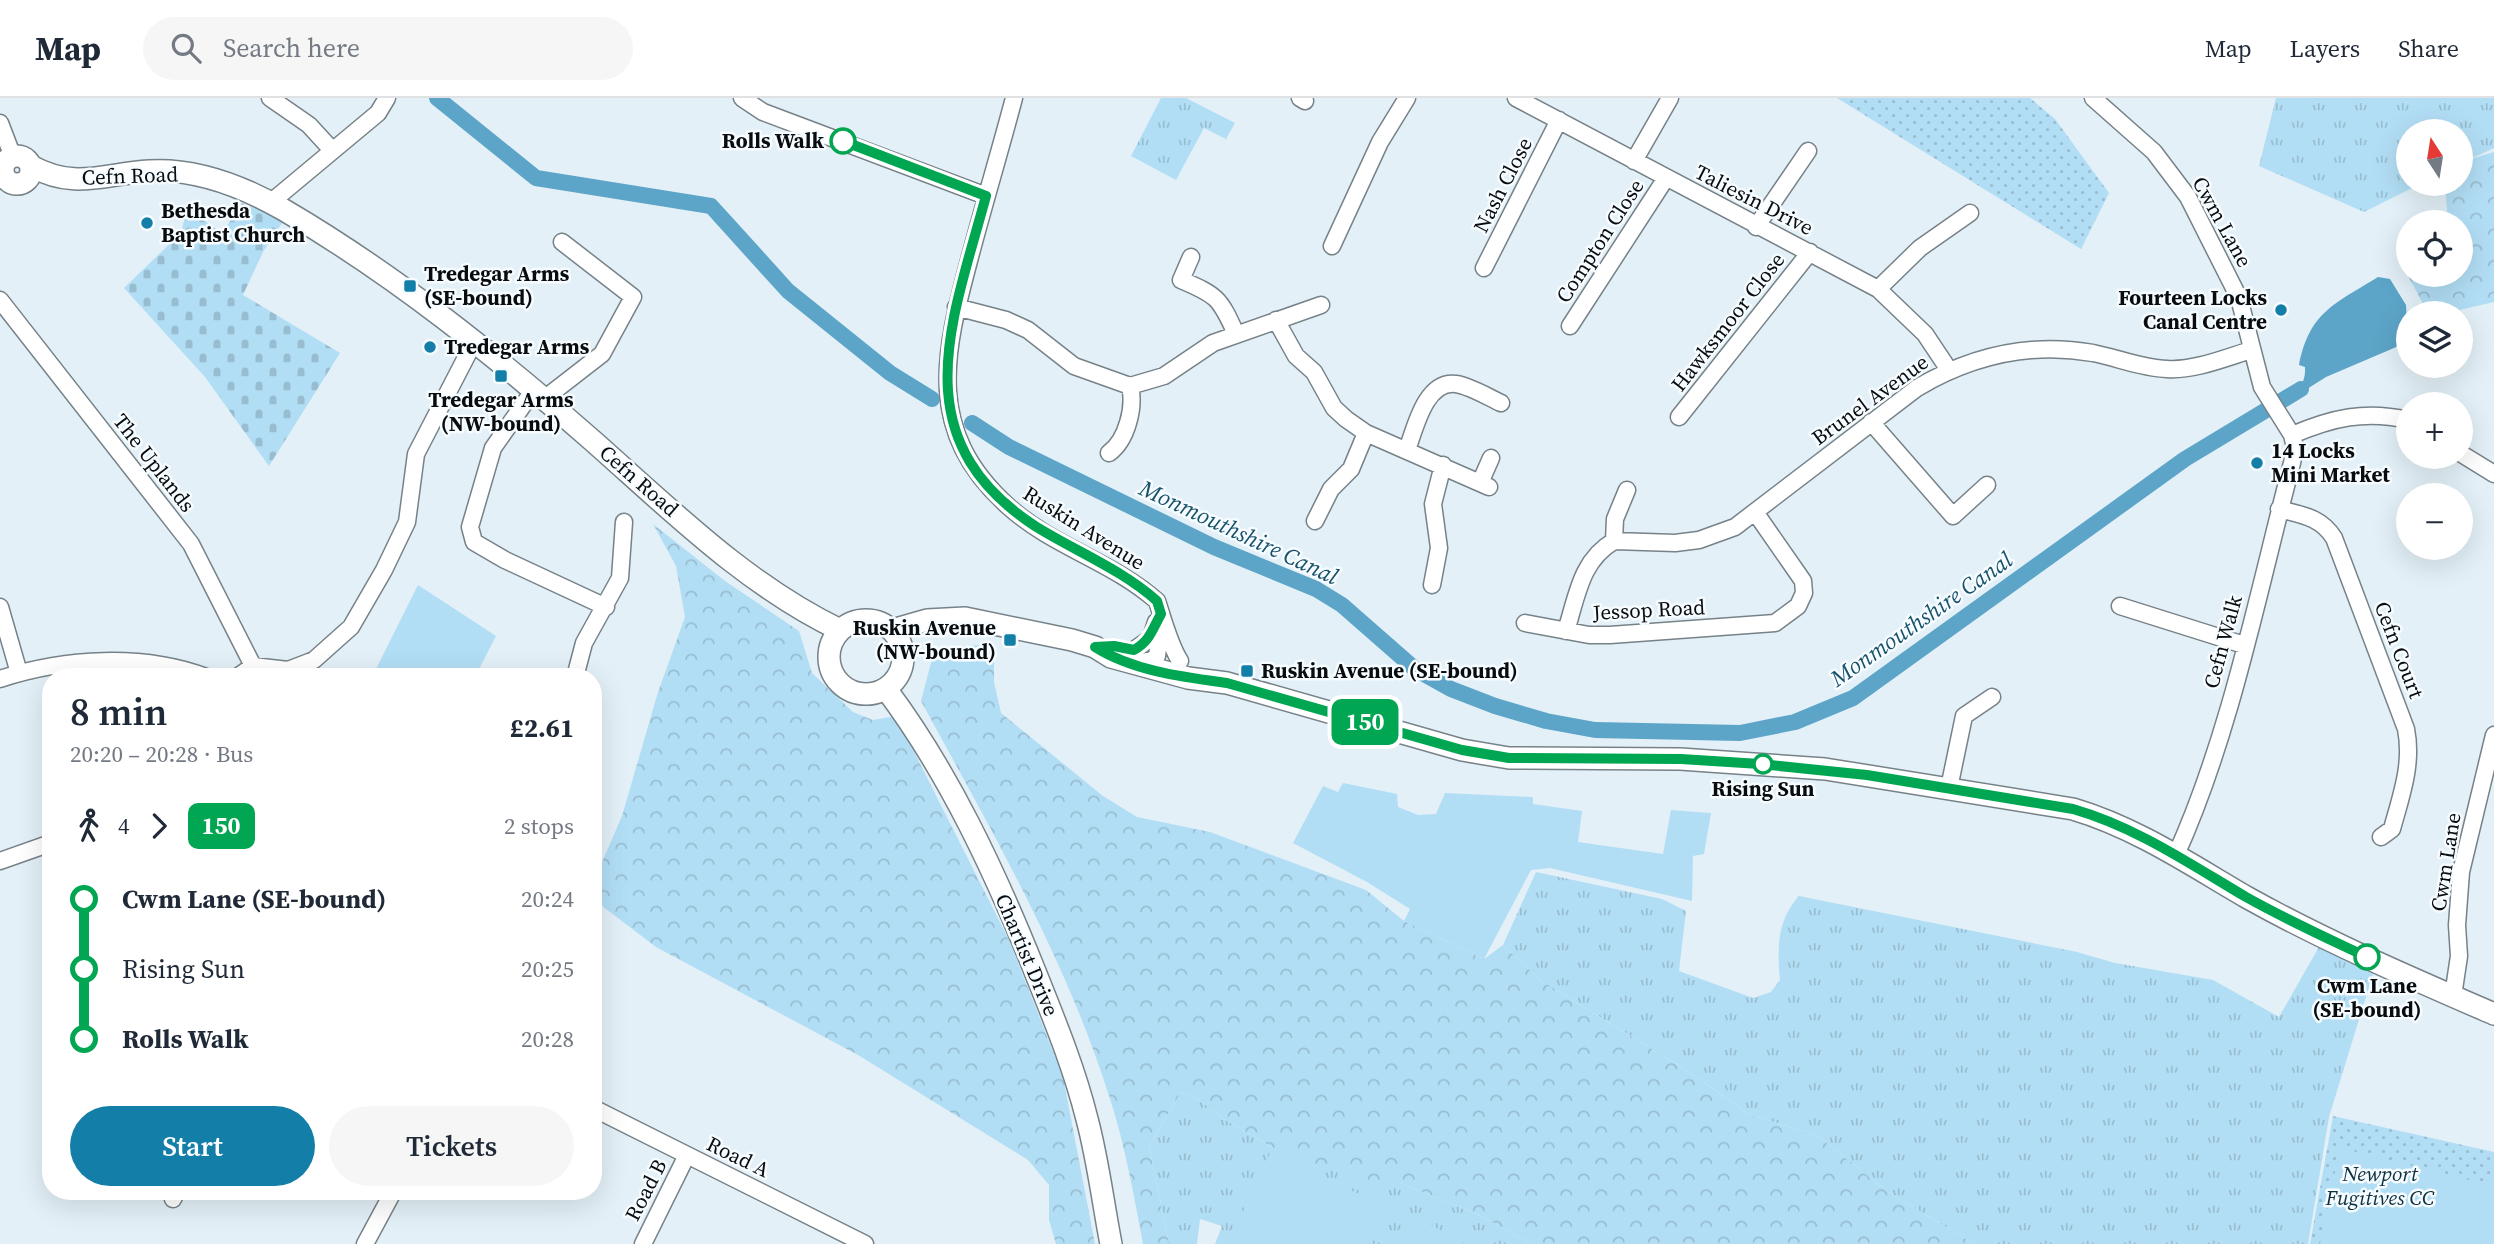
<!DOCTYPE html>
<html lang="en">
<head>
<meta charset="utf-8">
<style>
  :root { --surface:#fff; --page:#f6f6f7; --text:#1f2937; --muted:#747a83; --line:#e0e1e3; --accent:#137ea8 }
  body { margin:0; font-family:"Source Serif 4",serif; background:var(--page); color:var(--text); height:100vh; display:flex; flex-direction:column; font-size:26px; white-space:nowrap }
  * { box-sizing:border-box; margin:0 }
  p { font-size:23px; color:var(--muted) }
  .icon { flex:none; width:38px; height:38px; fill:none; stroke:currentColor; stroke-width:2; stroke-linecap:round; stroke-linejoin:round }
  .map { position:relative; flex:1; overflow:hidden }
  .drawer { position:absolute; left:42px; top:570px; width:560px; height:532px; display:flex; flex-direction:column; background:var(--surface); border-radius:28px; box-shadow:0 7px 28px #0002 }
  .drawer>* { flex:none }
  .badge { padding:0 14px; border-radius:10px; font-size:24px; line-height:46px }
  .needle { width:46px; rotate:348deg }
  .fabs { position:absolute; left:2396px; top:21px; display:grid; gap:14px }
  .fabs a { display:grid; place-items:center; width:77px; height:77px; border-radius:50%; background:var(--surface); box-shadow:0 7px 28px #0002; font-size:35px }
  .map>.badge { position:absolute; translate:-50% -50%; box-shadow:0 0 0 4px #fff }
  .legs { display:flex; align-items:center; gap:10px; height:77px; padding:0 28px; font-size:23px }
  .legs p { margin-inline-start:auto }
  .head { display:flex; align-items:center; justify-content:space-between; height:119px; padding:0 28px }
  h1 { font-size:38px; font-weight:600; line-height:52px }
  .cta { display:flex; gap:14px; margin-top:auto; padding:14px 28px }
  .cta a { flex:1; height:80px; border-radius:42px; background:var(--accent); color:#fff; font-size:28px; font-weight:600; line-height:80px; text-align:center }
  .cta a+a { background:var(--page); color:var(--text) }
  ul { padding:0 28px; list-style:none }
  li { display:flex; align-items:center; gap:24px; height:70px; font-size:26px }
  li i { display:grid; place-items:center; width:10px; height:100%; margin:0 9px; background:currentColor }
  li i::after { content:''; width:18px; height:18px; margin:-9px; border:5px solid; border-radius:50%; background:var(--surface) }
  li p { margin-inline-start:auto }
  li:first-child i { background:linear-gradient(#0000 50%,currentColor 0) }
  li:last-child i { background:linear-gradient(currentColor 50%,#0000 0) }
  header { display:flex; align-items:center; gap:42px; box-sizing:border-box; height:98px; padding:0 35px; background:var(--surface); border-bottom:2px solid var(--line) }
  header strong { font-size:33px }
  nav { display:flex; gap:38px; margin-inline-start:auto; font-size:24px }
  .search { width:490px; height:63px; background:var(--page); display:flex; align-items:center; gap:18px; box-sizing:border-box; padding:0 24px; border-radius:38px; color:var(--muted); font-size:26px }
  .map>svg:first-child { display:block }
</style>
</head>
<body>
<header>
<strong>Map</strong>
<div class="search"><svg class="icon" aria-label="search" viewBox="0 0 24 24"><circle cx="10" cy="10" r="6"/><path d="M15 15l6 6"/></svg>Search here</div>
<nav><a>Map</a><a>Layers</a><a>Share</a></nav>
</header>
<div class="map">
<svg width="2494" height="1146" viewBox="0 0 2494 1146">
  <defs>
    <pattern id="grass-tufts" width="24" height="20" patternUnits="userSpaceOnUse" patternTransform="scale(1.75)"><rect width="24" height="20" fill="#b2def5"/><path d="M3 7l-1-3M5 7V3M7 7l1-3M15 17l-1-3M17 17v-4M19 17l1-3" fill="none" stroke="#98bdd1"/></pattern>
    <pattern id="forest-crowns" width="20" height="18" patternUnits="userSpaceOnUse" patternTransform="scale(1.75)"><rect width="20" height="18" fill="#b2def5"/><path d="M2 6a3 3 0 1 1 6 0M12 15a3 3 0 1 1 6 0" fill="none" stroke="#98bdd1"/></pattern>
    <pattern id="cemetery-stones" width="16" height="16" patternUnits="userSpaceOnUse" patternTransform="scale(1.75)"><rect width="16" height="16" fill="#b2def5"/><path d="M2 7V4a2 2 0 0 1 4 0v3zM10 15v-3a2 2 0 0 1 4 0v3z" fill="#98bdd1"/></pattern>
    <pattern id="park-dots" width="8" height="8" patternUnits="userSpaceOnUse" patternTransform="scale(1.75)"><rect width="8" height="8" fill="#b2def5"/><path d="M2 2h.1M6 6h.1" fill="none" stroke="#98bdd1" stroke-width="1.8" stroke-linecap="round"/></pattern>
  </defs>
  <rect width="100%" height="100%" fill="#e3f0f7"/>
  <path fill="url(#grass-tufts)" d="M1161,0H1186L1235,25L1226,41L1204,30L1176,82L1131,58Z
    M2276,0H2494V50L2461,65L2460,33H2408V86H2420L2364,114L2259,68Z
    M1536,774L1662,801L1686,813L1679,873L1753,900L1771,894L1780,882C1777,851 1777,822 1799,798L2077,854L2115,865L2213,882L2279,919L2319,849L2373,876L2329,1019L2308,1146H1974L1888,1094L1818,1038L1748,1016L1697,979L1540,882L1503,847Z
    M1181,994L1202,1004L1224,1021L1275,1051L1372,1082L1396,1083L1481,1118L1532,1146H1215L1222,1128L1200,1121L1197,1146H1169L1149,1048Z"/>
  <path fill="url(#forest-crowns)" d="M2494,54V204L2446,215H2428L2407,176L2424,177L2433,185L2463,174L2460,124H2448L2445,86H2460L2461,64Z
    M653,426L725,483L799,533L812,575L853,614L873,622L896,618L1009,842L1063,979L1095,1146H1056L1049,1122V1087L1028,1062L858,957L656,849L602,808L596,778L622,718L658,594L685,519L676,468Z
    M994,546V584L1001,615L1103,698L1137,719L1210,734L1366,792L1404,823L1484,861L1503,847L1540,882L1697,979L1748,1016L1818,1038L1888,1094L1974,1146H1532L1481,1118L1396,1083H1372L1333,1072L1275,1051L1224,1021L1202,1004L1181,994L1149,1048L1169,1146H1143C1134,1098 1125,1047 1110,1001C1066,860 991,732 921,603L933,557L952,549Z"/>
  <path fill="url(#cemetery-stones)" d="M242,105L284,122L263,154L243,197L340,255L269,368L205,279L124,190L181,135L187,111L222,135Z"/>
  <path fill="url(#park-dots)" d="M1837,0H2030L2055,21L2109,95L2081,151Z
    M2333,1018L2494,1054V1146H2310Z"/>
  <path fill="#b2def5" d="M418,487L496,538L475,579H372Z
    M1343,685L1397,696L1398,709L1418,717L1436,716L1445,695L1533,699V706L1582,713L1578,744L1663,756L1671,712L1711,715L1704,756L1693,758L1692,803L1550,770L1531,772L1484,861L1404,823L1410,811L1367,784L1293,745L1323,688L1338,694Z
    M2340,1050L2494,1088V1146H2320Z
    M1270,1055L1387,1109L1369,1146H1228Z
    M1409,1115L1465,1146H1391Z"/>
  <path fill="#5ca5c8" d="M2378,179L2390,181L2406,207L2408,244L2326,279L2285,305L2281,300C2298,295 2306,286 2305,269L2299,267C2310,213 2335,206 2378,179Z"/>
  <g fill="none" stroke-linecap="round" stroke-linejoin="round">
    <path stroke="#5ca5c8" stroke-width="16" d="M437,0L536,80L711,108L788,193L890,275L932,301
      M972,325L1009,349L1214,449L1316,491L1342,507L1415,571L1451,591L1495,608L1546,623L1595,632L1740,635L1795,624L1853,600L2185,361L2301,291"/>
    <g stroke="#768288" stroke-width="19">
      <path id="minor" d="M270,0L309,27L331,51
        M742,0L763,14L986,98
        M1014,0C1000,53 984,106 970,159C944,256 924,333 1009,409C1052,448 1113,464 1157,503C1163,521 1170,548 1180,563
        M1300,0L1305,3
        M1516,0L1878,191L1925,236L1949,272
        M2093,0L2154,54L2188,99L2239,200L2262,289L2292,337C2332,320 2365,312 2408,322
        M0,25L13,59
        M1634,63L1670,0
        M270,105L378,15L387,0
        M1756,129L1808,53
        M1332,148L1380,44L1407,0
        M1191,159L1181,182C1217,197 1220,200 1236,236
        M1484,170L1559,22
        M1878,191L1920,150L1970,115
        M0,202L191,446L253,568
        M956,209L1006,222L1028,232L1074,268L1130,288
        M1276,222L1296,258L1314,274L1334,310L1346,321L1366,335L1489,389
        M1570,228L1666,80
        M533,293L493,350L470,429L474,444L505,462L606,509
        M544,301L602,256L633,199L562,144
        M1679,319L1810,154
        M1871,324L1953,418L1987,387
        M1407,352C1415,331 1425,282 1456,286C1470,288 1488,299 1501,305
        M1109,355C1127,342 1135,309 1130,288L1164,278L1213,245L1321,207
        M2460,355L2494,376
        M1480,385L1491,360
        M2279,411C2302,417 2321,419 2334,440L2406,631C2413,666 2401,698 2392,731L2381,739
        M1315,423L1331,391L1351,371L1366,335
        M1614,443L1675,445L1699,442L1735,429L1917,290C1971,258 2030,244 2093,255C2118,260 2141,270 2167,271C2193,273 2225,260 2251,252
        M1432,487L1439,450L1433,406L1443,367
        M2120,508L2244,547
        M0,509L19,575
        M1525,525L1589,537H1610L1775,525L1798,508L1804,495L1803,483L1755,414
        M1566,533C1577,498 1581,462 1614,443L1615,421L1627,392
        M1134,552L1151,540L1156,524
        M1137,565L1152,562L1157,558L1161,529
        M253,568L288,572L314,562L351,529L384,472L407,424L416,356L474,244
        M237,579L253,568
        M575,579L584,545L620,480L624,424
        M0,581C64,560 143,555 206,579
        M1949,690L1964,618L1992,599
        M2176,757C2231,635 2258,494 2292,365L2295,349L2292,337
        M0,763L51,745
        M2453,898L2459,858L2457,827L2461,774L2494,637
        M593,1010L865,1146
        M173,1101L176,1094
        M365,1146L393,1094
        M643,1146L687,1057"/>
    </g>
    <g stroke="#768288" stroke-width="24">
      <path id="major" d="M3 72a14 14 0 1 1 28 0a14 14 0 1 1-28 0Z
        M31,68C75,92 102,76 149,73C196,70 244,89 284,112C395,177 497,259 593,343C670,411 746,487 840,532
        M829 559a37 37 0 1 1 74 0a37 37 0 1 1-74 0Z
        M892,532L927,522L965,520L1072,542L1095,549L1111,559L1188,580L1227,585L1462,652L1509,660L1680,661L1825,671L2073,711C2137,730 2191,767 2248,800C2327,844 2411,880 2494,916
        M886,591C949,675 995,774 1034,871C1054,921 1074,969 1087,1021C1098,1062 1103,1105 1111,1146"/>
    </g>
    <use href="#minor" stroke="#fff" stroke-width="16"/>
    <use href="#major" stroke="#fff" stroke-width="21"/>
  </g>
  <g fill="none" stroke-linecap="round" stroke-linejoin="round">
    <g stroke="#fff" stroke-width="16">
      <path id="line-1" d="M843,43L986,98C952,224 901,340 1035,428C1075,453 1121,471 1157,503L1161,516C1152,532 1150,543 1134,552L1114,548L1095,549C1133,573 1183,579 1227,585L1462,652L1509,660L1681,661L1760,666L1867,677L2073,711C2136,729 2190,766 2246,799C2285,821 2327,840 2367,859"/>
    </g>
    <use href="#line-1" stroke="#00a651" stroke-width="10"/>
  </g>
  <g fill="#fff" stroke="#00a651" stroke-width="3.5">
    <circle cx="843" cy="43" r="12"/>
    <circle cx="1763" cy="666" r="9"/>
    <circle cx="2367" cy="859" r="12"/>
  </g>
  <g fill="#137ea8" stroke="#f6fcff" stroke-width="2.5">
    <circle cx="147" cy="125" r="7"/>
    <rect x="403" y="181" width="14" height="14" rx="3.5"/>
    <circle cx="2281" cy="212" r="7"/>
    <circle cx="430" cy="249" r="7"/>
    <rect x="494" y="271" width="14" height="14" rx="3.5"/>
    <circle cx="2257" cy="365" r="7"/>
    <rect x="1003" y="535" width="14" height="14" rx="3.5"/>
    <rect x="1240" y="566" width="14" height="14" rx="3.5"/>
  </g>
  <g text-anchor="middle" stroke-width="5" stroke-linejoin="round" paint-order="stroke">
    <g font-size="21" font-weight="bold" fill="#080c0e" stroke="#f6fcff">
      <text x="824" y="50" text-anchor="end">Rolls Walk</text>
      <text x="1763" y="698">Rising Sun</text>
      <text x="2367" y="895">Cwm Lane<tspan x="2367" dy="24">(SE-bound)</tspan></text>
    </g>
    <g font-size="21" fill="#080c0e" stroke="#f6fcff">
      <text transform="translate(130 78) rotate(-2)" y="7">Cefn Road</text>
      <text transform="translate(1503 87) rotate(-63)" y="7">Nash Close</text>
      <text transform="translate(1754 102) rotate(27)" y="7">Taliesin Drive</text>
      <text transform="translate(2222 124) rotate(61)" y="7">Cwm Lane</text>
      <text transform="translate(1600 143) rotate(-57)" y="7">Compton Close</text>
      <text transform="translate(1728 224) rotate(-52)" y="7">Hawksmoor Close</text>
      <text transform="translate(1870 302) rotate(-36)" y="7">Brunel Avenue</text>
      <text transform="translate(154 365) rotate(52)" y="7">The Uplands</text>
      <text transform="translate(639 383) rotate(41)" y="7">Cefn Road</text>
      <text transform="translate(1084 430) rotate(32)" y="7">Ruskin Avenue</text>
      <text transform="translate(1649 512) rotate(-3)" y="7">Jessop Road</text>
      <text transform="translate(2223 544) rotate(-75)" y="7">Cefn Walk</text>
      <text transform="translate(2399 552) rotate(69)" y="7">Cefn Court</text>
      <text transform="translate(2446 764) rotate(-81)" y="7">Cwm Lane</text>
      <text transform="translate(1027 857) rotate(67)" y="7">Chartist Drive</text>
      <text transform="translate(738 1059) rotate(26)" y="7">Road A</text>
      <text transform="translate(646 1092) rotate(-63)" y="7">Road B</text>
    </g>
    <g font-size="21" font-weight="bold" fill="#080c0e" stroke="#f6fcff" text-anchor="start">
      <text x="161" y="120">Bethesda<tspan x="161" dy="24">Baptist Church</tspan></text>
      <text x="424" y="183">Tredegar Arms<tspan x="424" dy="24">(SE-bound)</tspan></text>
      <text x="2267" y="207" text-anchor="end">Fourteen Locks<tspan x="2267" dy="24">Canal Centre</tspan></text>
      <text x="444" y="256">Tredegar Arms</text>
      <text x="501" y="309" text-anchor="middle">Tredegar Arms<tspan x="501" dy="24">(NW-bound)</tspan></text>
      <text x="2271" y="360">14 Locks<tspan x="2271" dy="24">Mini Market</tspan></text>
      <text x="996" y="537" text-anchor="end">Ruskin Avenue<tspan x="996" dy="24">(NW-bound)</tspan></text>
      <text x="1261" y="580">Ruskin Avenue (SE-bound)</text>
    </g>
    <g font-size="21" font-style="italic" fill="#0d2f3e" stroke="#f6fcff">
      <text x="2380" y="1083">Newport<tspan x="2380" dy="24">Fugitives CC</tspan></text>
    </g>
    <g font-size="23" font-style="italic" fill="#17516a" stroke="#f6fcff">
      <text transform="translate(1239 434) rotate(25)" y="8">Monmouthshire Canal</text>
      <text transform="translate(1921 521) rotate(-35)" y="8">Monmouthshire Canal</text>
    </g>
  </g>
</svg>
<div class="fabs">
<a><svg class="needle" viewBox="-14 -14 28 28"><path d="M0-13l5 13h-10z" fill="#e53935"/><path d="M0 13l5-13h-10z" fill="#747a83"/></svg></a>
<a><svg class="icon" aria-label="locate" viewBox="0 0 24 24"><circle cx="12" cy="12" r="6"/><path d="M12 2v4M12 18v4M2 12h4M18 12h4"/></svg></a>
<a><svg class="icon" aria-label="layers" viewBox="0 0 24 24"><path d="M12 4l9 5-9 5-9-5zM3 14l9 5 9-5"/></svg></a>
<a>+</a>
<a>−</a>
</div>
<b class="badge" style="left:1365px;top:624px;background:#00a651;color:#fff">150</b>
<section class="drawer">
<div class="head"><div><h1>8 min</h1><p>20:20 – 20:28 · Bus</p></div><b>£2.61</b></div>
<div class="legs"><svg class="icon" aria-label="walk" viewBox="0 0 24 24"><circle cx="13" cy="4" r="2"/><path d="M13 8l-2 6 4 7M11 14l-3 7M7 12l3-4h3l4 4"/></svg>4<svg class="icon" aria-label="forward" viewBox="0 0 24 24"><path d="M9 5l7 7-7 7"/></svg><b class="badge" style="background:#00a651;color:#fff">150</b><p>2 stops</p></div>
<ul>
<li><i style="color:#00a651"></i><b>Cwm Lane (SE-bound)</b><p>20:24</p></li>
<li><i style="color:#00a651"></i><span>Rising Sun</span><p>20:25</p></li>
<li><i style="color:#00a651"></i><b>Rolls Walk</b><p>20:28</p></li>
</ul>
<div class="cta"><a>Start</a><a>Tickets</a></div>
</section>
</div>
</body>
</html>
